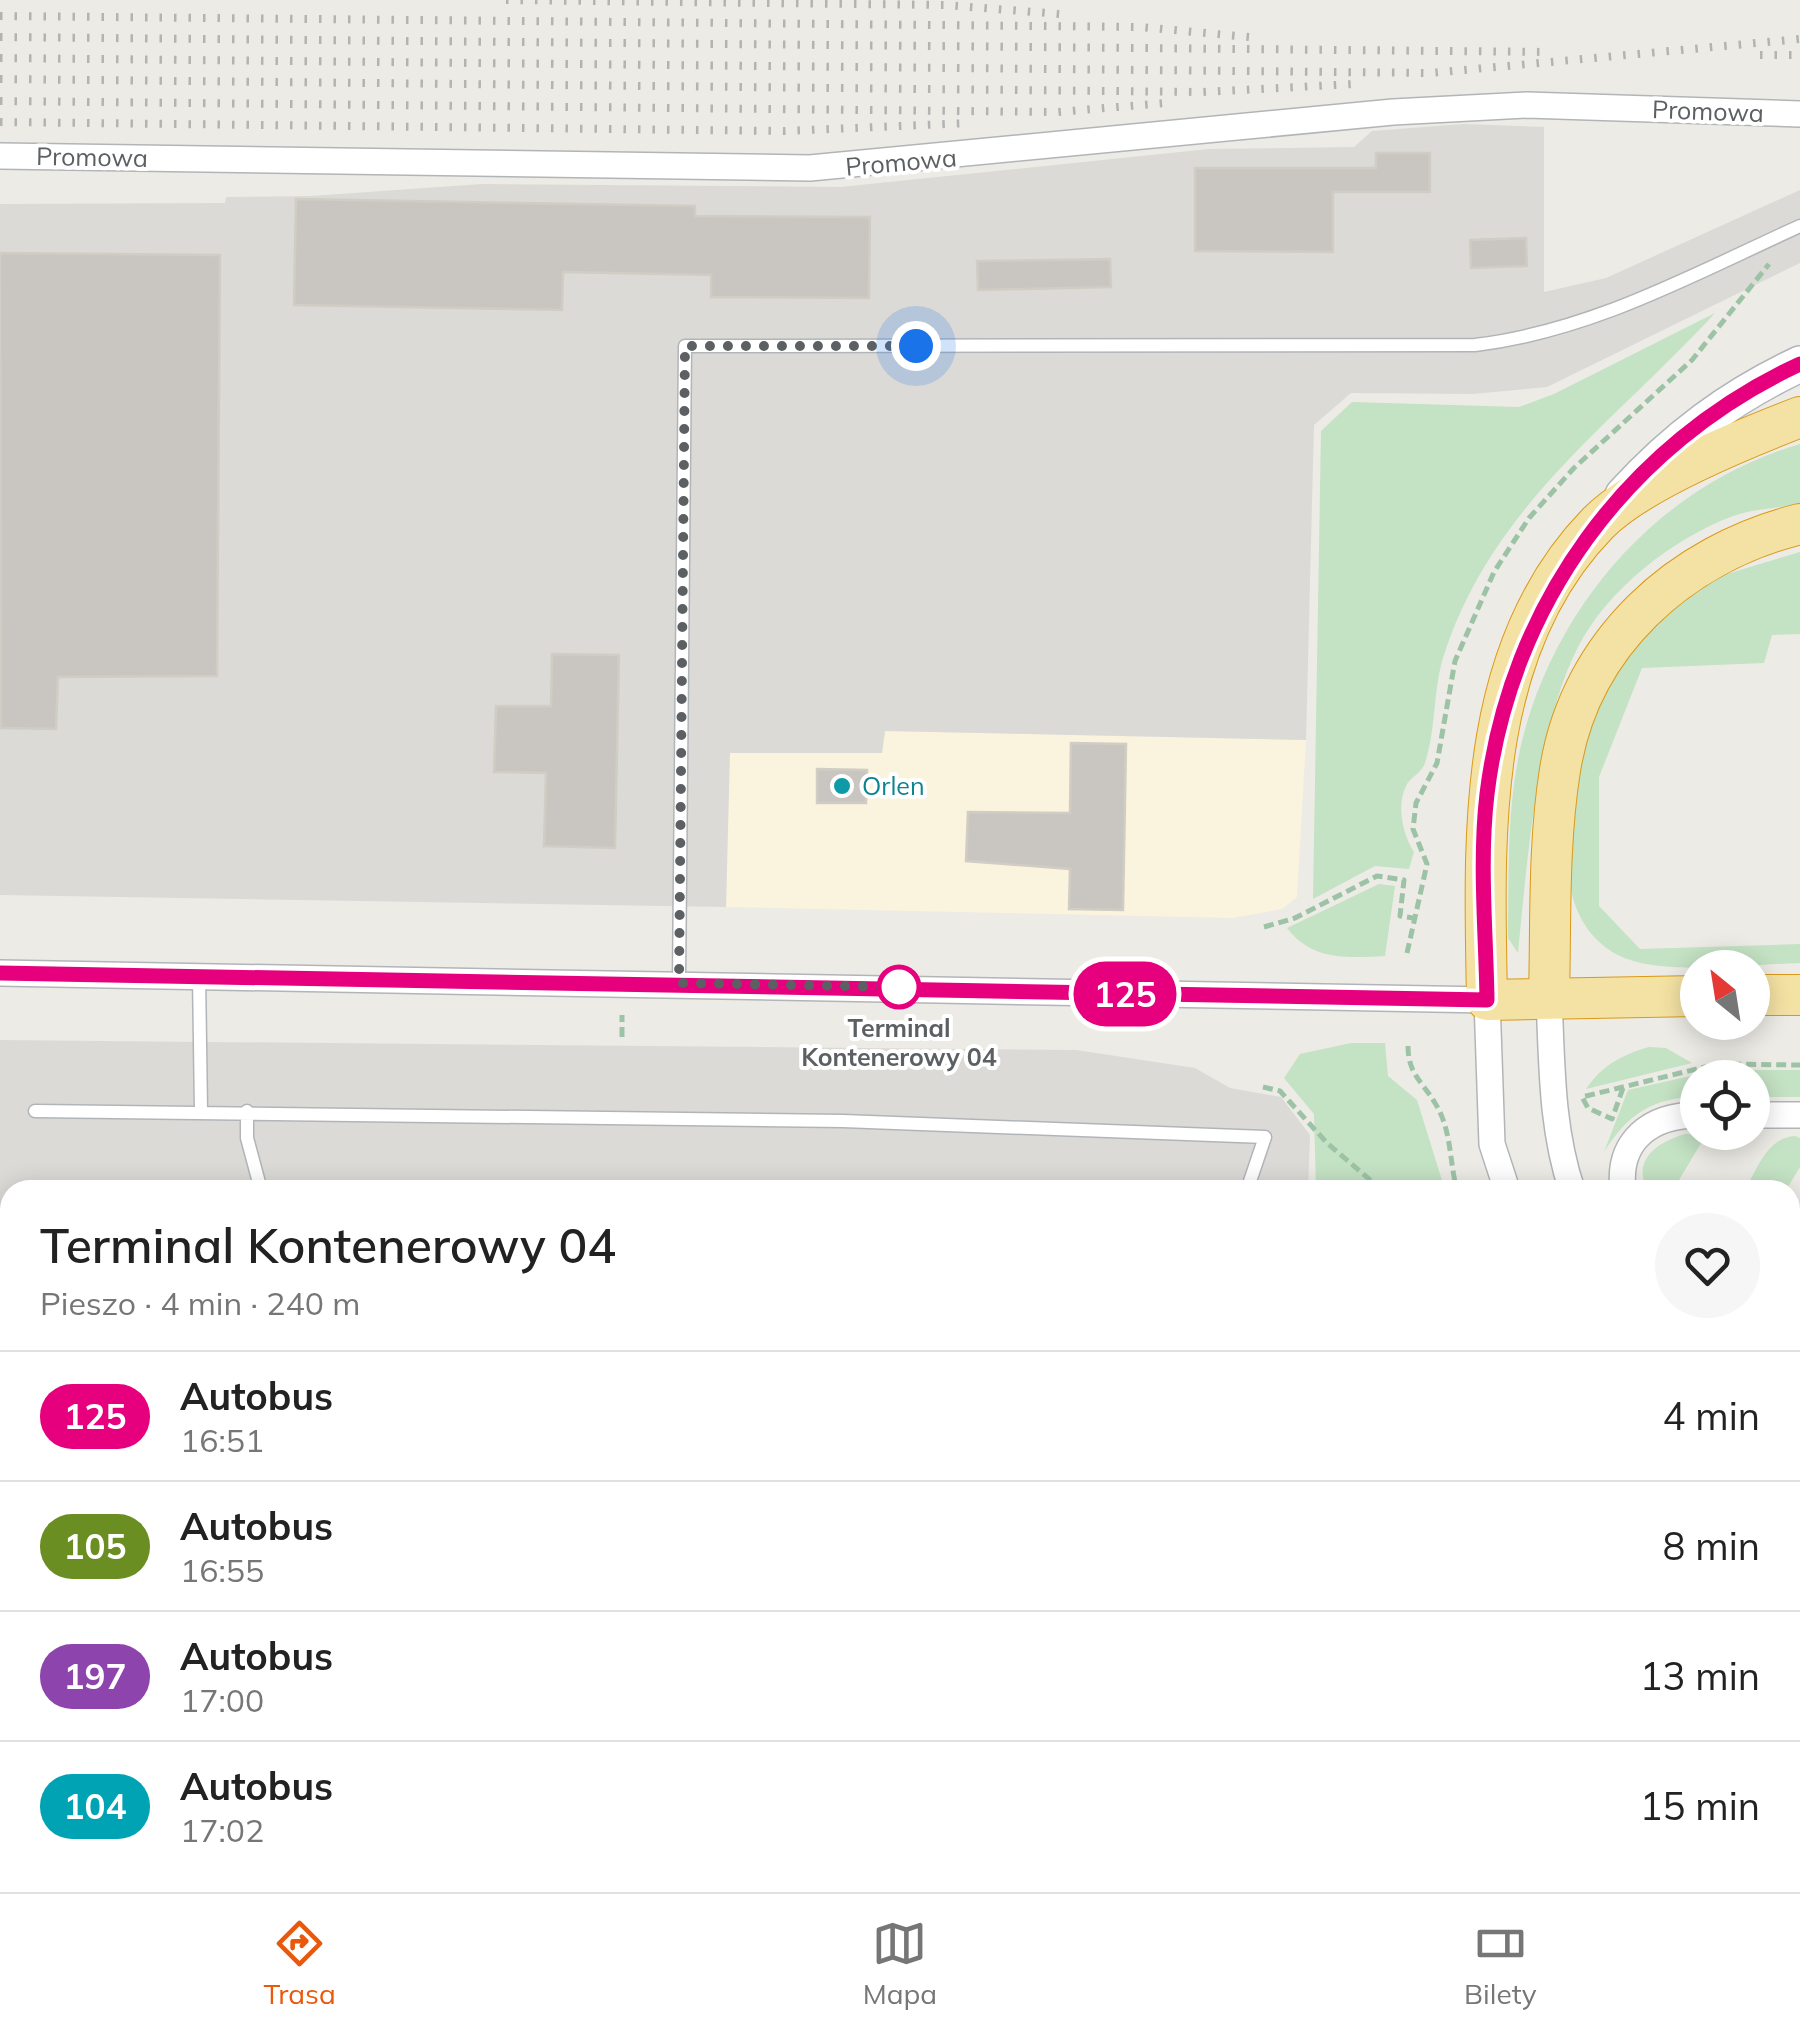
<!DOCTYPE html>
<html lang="pl">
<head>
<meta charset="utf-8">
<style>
  :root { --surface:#fff; --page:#f6f6f6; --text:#222; --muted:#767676; --line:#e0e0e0; --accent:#ea580c }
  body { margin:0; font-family:Mulish,sans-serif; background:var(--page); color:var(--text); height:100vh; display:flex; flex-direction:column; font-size:38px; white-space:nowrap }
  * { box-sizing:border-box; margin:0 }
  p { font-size:32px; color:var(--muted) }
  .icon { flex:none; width:55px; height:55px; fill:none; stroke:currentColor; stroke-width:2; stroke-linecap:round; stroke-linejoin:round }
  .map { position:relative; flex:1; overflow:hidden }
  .panel { position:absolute; left:0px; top:1180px; width:1800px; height:712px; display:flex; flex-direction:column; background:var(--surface); border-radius:30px 30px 0 0; box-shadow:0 5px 25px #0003 }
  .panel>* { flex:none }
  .badge { padding:0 20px; border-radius:32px; font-size:35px; line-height:65px }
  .needle { width:65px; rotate:330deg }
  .fabs { position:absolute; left:1680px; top:950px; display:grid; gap:20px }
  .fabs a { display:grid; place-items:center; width:90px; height:90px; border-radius:50%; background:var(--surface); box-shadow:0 5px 25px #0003; font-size:50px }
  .you { position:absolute; width:50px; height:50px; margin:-25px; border:8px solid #fff; border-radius:50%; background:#1a73e8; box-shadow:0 0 0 15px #1a73e833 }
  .map>.badge { position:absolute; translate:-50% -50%; box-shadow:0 0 0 5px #fff }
  .round { display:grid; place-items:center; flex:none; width:105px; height:105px; border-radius:52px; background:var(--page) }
  .summary { display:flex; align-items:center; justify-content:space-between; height:170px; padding:0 40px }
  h1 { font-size:48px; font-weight:600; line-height:75px }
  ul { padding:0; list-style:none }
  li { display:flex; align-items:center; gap:30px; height:130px; padding:0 40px; border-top:2px solid var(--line) }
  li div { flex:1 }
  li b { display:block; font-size:38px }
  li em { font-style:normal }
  li .badge { min-width:110px; font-weight:700; text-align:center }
  .tabs { display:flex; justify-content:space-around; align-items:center; height:140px; border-top:2px solid var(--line); background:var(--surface); font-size:28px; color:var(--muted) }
  .tabs a { display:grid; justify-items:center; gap:5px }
  .tabs .current { color:var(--accent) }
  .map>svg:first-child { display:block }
</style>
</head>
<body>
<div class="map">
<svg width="1800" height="1892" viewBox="0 0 1800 1892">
  <rect width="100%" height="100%" fill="#edebe5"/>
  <path fill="#faf3dd" d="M885,731L1306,740L1297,897L1282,909L1233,918L726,907L729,753H882Z"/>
  <path fill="#dcdad7" d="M1463,124L1544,127V292L1606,278L1800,190V263L1547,387L1473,394L1351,393L1314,425L1306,740L885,731L882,753H730L726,907L0,895V204L225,203L226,197L311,196L482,184L840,187L1209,149L1354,147L1372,131Z
    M0,1040L1076,1050L1195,1068L1230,1088L1281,1097L1310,1135L1308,1190H10V1367H0Z
    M0,1521H10V1882H1275L1292,1892H0Z"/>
  <path fill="#c4e2c4" d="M1715,313C1612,425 1491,506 1443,658C1433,691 1436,730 1425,763C1422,773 1410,777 1406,786C1396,806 1403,835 1414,852L1409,869L1375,866L1313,899L1321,431L1352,402L1519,407L1554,394Z
    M1800,444V504C1778,508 1753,509 1733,516C1672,539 1608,589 1578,647C1537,726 1527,863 1518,953L1508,938C1509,869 1506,794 1526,726C1565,593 1666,483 1800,444Z
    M1800,552V634L1772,635L1764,663L1642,668L1599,777V906L1640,949L1800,944V963C1752,964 1660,977 1618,955C1595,943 1580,923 1573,898C1561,856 1581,726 1603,689C1633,636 1678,602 1726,566L1730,573Z
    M1379,884L1395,886L1385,956C1348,958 1312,961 1287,928Z
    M1351,1043H1385L1388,1076L1417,1100L1445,1190H1316L1314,1114L1284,1078L1300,1054Z
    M1649,1047L1666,1048L1692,1063L1586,1089C1602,1065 1622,1055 1649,1047Z
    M1717,1070H1800V1097H1753L1752,1078H1698L1697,1097C1653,1097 1627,1115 1604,1152L1628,1090Z
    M1685,1134L1706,1135L1673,1190H1647C1632,1159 1658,1142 1685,1134Z
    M1795,1136L1800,1138V1167L1786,1190H1745C1757,1169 1768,1137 1795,1136Z
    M1790,1677H1800V1763H1790Z
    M1790,1869H1800V1892H1292L1279,1885L1790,1882Z"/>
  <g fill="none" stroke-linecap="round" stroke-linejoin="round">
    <path stroke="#acd7f6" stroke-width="9" d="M0,1438H10
      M1790,1796H1800"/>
  </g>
  <path fill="#c9c6c1" stroke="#d1cdc4" stroke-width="2.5" d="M1376,153H1430V192H1333V252L1195,251V168H1376Z
    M296,199L695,206V216L870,217L869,298L711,297V275L563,272L562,310L294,305Z
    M1526,238L1527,266L1471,268L1470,240Z
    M0,253L220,255L217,676L58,677L56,729L1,728Z
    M1110,259L1111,287L978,290L977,261Z
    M552,654L619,655L615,848L544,846L546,773L494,772L496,706H551Z
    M1071,743L1126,744L1123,910L1069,909L1070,869L966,861L968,812L1070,813Z
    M817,769L867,770L866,803H817Z"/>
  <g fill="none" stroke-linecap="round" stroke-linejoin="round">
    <g stroke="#b2b5b8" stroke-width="15">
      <path id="service" d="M199,975L201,1111
        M679,983L685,346L1475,345C1592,331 1694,274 1800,226
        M35,1111L843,1121L1265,1137L1247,1190
        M247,1111V1138L261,1190
        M0,1489H10
        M1790,1850H1800"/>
    </g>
    <g stroke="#b2b5b8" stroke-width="28">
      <path id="minor" d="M0,156L810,168L1393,112L1527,105L1800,114
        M0,973L1487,1000L1492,1144L1507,1190
        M1549,998C1552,1063 1551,1128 1572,1190
        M1752,1115H1800
        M1623,1190C1617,1141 1650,1115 1698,1115
        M1790,1317L1800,1323
        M1790,1389L1800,1395"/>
    </g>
    <g stroke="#b1b4b8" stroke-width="38">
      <path id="secondary" d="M1623,495C1675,438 1730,397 1800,364"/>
    </g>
    <g stroke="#da9918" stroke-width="42">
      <path id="trunk" d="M1752,995H1800
        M1698,996L1487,1000C1484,837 1475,649 1598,523C1641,480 1743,439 1800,417
        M1549,998C1551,922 1548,845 1560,770C1580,643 1680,554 1800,524"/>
    </g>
    <path stroke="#9dc3a7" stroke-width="5" stroke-dasharray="10 5" stroke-linecap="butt" d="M1264,927L1295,918L1377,876L1404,880L1400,916L1413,918
      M1407,953L1427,864L1413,829L1416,803L1437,763L1455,661L1494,572L1529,518L1574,468L1692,360L1769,264
      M622,1037V1015
      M1408,1046C1408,1074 1422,1081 1435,1103C1452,1130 1449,1161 1457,1190
      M1263,1087L1280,1091L1327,1143L1382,1190
      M1623,1088L1612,1119L1588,1108L1582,1097L1717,1064L1800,1065
      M1790,1447L1800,1454
      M1790,1468L1800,1475"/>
    <use href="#service" stroke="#fff" stroke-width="12"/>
    <use href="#minor" stroke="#fff" stroke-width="25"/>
    <use href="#secondary" stroke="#fff" stroke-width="35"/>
    <use href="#trunk" stroke="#f4e2a4" stroke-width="40"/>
    <path stroke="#b2b3b3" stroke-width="8" stroke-dasharray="2.5 12" stroke-linecap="butt" d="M506,0L945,5L1060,14
      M0,16L1141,27L1259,38
      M0,37L1550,52
      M1760,55H1800
      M0,58L1431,73L1800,39
      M0,79L1202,92L1355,84
      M0,101L1058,112L1165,103
      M0,122L785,131L970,123"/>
  </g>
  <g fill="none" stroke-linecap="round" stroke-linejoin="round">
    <g stroke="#fff" stroke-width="22">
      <path id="line" d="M0,973L1487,1000C1486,932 1479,861 1487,794C1510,605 1627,444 1800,364"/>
    </g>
    <use href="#line" stroke="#e6007e" stroke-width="15"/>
    <path stroke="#5c6063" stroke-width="10" stroke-dasharray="0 18" d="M899,987L679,983L685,346H916"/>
  </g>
  <circle fill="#0f9aa8" stroke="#fff" stroke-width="4" cx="842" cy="786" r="10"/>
  <circle fill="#fff" stroke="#e6007e" stroke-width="5" cx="899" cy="987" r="20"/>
  <g text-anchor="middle" stroke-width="8" stroke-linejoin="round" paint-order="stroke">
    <g font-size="25" fill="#5c6063" stroke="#fff">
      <text transform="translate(1708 111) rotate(2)" y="9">Promowa</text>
      <text transform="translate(92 157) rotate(1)" y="9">Promowa</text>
      <text transform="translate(901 162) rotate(-5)" y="9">Promowa</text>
    </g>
    <g font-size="25" fill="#0d838f" stroke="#fff" text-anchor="start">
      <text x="862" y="795">Orlen</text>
    </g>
    <g font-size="25" font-weight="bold" fill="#5c6063" stroke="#fff">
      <text x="899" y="1037">Terminal<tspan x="899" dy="29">Kontenerowy 04</tspan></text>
    </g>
  </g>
</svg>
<div class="fabs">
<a><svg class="needle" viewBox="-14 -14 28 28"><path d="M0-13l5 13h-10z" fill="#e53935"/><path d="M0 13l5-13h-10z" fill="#767676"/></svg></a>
<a><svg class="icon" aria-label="locate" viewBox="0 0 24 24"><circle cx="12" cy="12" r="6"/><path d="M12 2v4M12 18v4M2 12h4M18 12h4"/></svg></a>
</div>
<div class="you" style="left:916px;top:346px"></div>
<b class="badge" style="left:1125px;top:994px;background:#e6007e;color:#fff">125</b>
<section class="panel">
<div class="summary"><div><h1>Terminal Kontenerowy 04</h1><p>Pieszo · 4 min · 240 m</p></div><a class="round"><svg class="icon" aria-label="heart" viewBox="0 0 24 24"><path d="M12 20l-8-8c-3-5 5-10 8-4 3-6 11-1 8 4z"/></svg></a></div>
<ul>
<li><span class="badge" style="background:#e6007e;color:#fff">125</span><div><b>Autobus</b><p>16:51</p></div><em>4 min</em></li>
<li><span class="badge" style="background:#6b8e23;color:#fff">105</span><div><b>Autobus</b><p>16:55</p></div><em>8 min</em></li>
<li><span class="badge" style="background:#8e44ad;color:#fff">197</span><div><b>Autobus</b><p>17:00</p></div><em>13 min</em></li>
<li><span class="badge" style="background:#00a3b4;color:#fff">104</span><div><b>Autobus</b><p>17:02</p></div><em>15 min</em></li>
</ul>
</section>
</div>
<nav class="tabs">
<a class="current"><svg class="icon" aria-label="directions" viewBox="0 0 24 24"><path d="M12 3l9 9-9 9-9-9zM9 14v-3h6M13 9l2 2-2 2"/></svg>Trasa</a>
<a><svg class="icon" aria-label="map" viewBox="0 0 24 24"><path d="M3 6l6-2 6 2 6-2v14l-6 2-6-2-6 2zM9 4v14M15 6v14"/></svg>Mapa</a>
<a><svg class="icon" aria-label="tickets" viewBox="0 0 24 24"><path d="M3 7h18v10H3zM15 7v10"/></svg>Bilety</a>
</nav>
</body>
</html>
